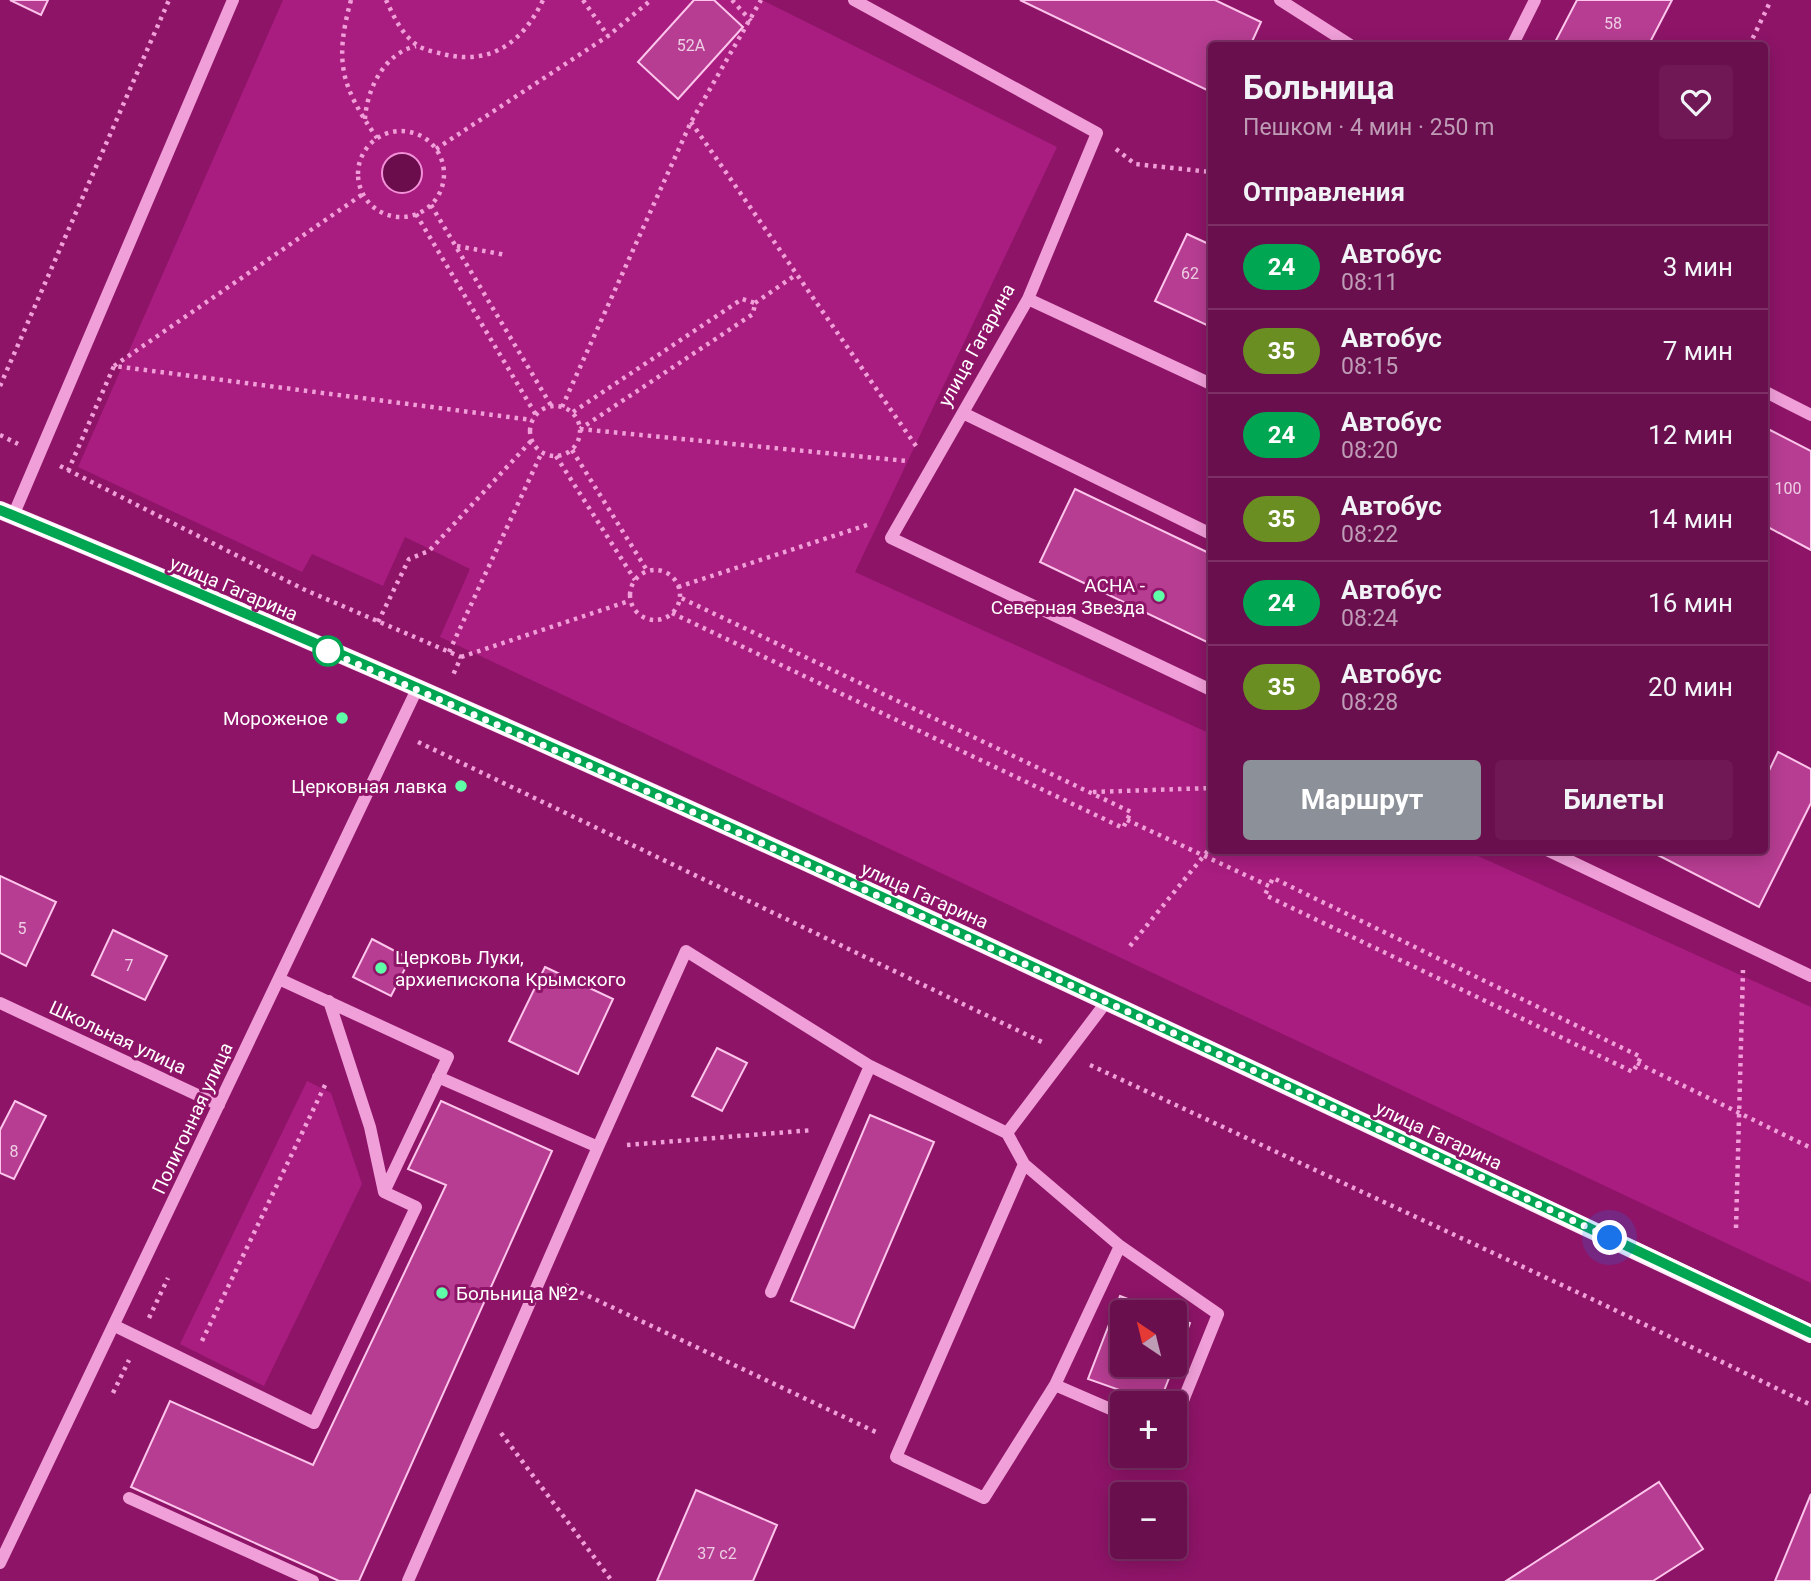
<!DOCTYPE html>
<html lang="ru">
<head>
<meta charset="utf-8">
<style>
  :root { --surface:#6a0f4e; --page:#6f1855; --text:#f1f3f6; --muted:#be9cb6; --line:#7d2f66; --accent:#8c9099 }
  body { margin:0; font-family:Roboto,sans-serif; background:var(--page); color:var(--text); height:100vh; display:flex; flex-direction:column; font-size:26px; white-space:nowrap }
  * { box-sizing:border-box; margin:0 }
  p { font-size:23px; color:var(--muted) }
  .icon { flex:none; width:38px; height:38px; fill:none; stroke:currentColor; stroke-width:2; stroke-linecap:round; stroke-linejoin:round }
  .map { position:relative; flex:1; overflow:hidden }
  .panel { position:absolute; left:1208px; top:42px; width:560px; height:812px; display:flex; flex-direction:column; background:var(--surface); border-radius:7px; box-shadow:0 4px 18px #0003,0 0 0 2px var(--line) }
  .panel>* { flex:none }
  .badge { padding:0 14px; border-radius:23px; font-size:24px; line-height:46px }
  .needle { width:46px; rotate:325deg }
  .tools { position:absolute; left:1110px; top:1300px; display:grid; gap:14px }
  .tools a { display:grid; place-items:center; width:77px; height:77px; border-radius:7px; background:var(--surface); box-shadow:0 4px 18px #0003,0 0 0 2px var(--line); font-size:35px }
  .you { position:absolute; width:35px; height:35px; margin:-18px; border:5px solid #fff; border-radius:50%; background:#1a73e8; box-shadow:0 0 0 10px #1a73e833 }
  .map>.badge { position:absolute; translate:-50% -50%; box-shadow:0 0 0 4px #fff }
  h2 { padding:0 35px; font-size:26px; line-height:63px }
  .round { display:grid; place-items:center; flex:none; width:74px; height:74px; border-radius:7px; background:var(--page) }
  .headline { display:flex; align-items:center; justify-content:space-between; height:119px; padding:0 35px }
  h1 { font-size:33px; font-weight:700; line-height:52px }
  .cta { display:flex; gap:14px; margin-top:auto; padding:14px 35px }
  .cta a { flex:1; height:80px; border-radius:7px; background:var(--accent); color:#fff; font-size:28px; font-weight:700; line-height:80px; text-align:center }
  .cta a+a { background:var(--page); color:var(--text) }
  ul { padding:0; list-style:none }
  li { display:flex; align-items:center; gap:21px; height:84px; padding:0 35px; border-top:2px solid var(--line) }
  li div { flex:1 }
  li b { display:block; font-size:26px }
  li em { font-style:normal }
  li .badge { min-width:77px; font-weight:700; text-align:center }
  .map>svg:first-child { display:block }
</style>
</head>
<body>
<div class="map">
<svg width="1811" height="1581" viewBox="0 0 1811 1581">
  <rect width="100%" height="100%" fill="#8e1468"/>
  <path fill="#a81d7f" d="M283,0H762L1057,147L855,572L1211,734V850L1467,851L1811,1007V1283L440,637L470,569L405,537L383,586L312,554L302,572L78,467Z
    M307,1081L331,1093L362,1184L264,1386L180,1344Z"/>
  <path fill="#6b0d4d" stroke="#f391d8" stroke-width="2" d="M382 173a20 20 0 1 1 40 0a20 20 0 1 1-40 0Z"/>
  <path fill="#b73d92" stroke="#fcc6ec" stroke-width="2" d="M10,0H48L41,15Z
    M694,0H714L743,27L678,99L638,62Z
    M1020,0H1215L1261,22L1250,46H1211V92Z
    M1577,0H1672L1648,46H1553Z
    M1187,234L1211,245V327L1155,301Z
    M1764,427L1811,451V550L1764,525Z
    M1075,489L1211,554V644L1040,562Z
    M1778,752L1811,769V803L1759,907L1648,850H1764V781Z
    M0,876L56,902L26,966L0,953Z
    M113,930L167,956L145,1000L92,975Z
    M372,939L410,959L391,996L353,977Z
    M545,967L613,999L578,1074L509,1041Z
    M717,1048L747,1063L722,1111L692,1096Z
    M15,1101L46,1116L14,1179L0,1173V1130Z
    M441,1101L552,1151L359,1581H339L131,1487L170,1401L313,1465L446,1185L408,1169Z
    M870,1115L934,1142L854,1328L791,1301Z
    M1120,1296L1162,1312H1122V1365H1174L1159,1404L1088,1379Z
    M1174,1317L1190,1323L1174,1364Z
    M1659,1482L1703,1549L1653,1581H1506Z
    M696,1490L777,1525L753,1581H657Z
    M1811,1494V1581H1775Z"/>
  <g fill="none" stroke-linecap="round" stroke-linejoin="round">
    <path stroke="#f09fd8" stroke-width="4.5" stroke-dasharray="3.5 5" stroke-linecap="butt" d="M351,0C334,62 341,86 377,138
      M386,0C393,15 402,35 417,45C424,50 435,52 443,54C491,66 523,42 543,0
      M583,0L608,36
      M732,0L751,21
      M1749,46L1771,0
      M365,119C367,88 385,53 416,46
      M691,122L916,446
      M358 174a43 43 0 1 1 86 0a43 43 0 1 1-86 0Z
      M436,149L608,36L651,0
      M1116,149L1135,164L1211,172
      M431,205L552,407
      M416,214L536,415
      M457,246L506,255
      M755,303L797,274
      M114,366L363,194
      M0,386L169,0
      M530 431a25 25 0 1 1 50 0a25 25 0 1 1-50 0Z
      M562,407L691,122L761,0
      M573,412L742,299L755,303L753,314L580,429
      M580,429L907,461
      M0,435L18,444
      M572,450L648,572
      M556,456L635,580
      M60,466L303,589L461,657L453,675
      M68,471L114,366L532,420
      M630 595a25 25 0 1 1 50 0a25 25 0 1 1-50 0Z
      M678,587L870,524
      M672,613L1123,828L1131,812L679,597
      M378,622L409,559L429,551L532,440
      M449,652L542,452
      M461,657L629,601
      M418,742L1044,1043
      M1093,792L1211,788
      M1127,820L1269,886L1265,895L1633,1072L1641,1057L1273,878L1269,886
      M1130,946L1211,847
      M1637,1063L1811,1148
      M1090,1065L1594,1300L1811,1405
      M627,1145L813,1130
      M1736,1228L1743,970
      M565,1285L880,1434
      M149,1318L168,1278
      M202,1341L327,1081
      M113,1393L129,1360
      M501,1433L612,1581"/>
    <path stroke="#f09fd8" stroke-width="12" d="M854,0L1097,133L1028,299L891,538L1211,690
      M1280,0L1352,46
      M1512,46L1535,0
      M1028,299L1211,384
      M1764,391L1811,415
      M963,413L1211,534
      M13,516L233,0
      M1547,850L1811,976
      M329,1001L370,1127L384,1192
      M0,1003L219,1105
      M1007,1133L1024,1164L896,1457L984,1498L1055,1385L1120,1246L1024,1164
      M598,1147L686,951L870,1066L1007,1133L1107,1001
      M1120,1246L1218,1314L1174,1423
      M771,1292L870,1066
      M115,1326L314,1423L416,1207L384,1192L448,1057L279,979
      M1055,1385L1122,1414
      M129,1498L313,1581
      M0,1563L417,689
      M408,1581L598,1147L438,1077"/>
    <path stroke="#ffe9f7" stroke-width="18" d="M0,510C613,763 1212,1050 1811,1334"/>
  </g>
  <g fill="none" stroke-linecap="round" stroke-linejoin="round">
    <g stroke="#fff" stroke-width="16">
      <path id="line" d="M0,510C613,763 1212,1050 1811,1333"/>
    </g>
    <use href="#line" stroke="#00a651" stroke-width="10"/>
    <path stroke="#fff" stroke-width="7" stroke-dasharray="0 12.6" d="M328,651L320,648C755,834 1182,1037 1610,1238"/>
  </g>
  <g fill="#5fffa8" stroke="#8e1468" stroke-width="2.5">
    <circle cx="1159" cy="596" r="7"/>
    <circle cx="342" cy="718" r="7"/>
    <circle cx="461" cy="786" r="7"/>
    <circle cx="381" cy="968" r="7"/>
    <circle cx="442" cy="1293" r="7"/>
  </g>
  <circle fill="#fff" stroke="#00a651" stroke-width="3.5" cx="328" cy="651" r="14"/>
  <g text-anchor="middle" stroke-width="6" stroke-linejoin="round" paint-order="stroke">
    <g font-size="16" fill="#edcee4">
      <text x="1613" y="29">58</text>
      <text x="691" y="51">52А</text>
      <text x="1190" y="279">62</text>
      <text x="1788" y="494">100</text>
      <text x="22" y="934">5</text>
      <text x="129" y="971">7</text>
      <text x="14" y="1157">8</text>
      <text x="717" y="1559">37 с2</text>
    </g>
    <g font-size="19" fill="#fff" stroke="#8e1468">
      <text transform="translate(976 345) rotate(-61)" y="7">улица Гагарина</text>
      <text transform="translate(234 588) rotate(23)" y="7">улица Гагарина</text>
      <text transform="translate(925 895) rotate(24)" y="7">улица Гагарина</text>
      <text transform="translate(118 1037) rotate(25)" y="7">Школьная улица</text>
      <text transform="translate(192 1118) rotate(-65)" y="7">Полигонная улица</text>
      <text transform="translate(1439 1135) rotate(25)" y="7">улица Гагарина</text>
    </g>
    <g font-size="19" fill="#fff" stroke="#8e1468" text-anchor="end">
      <text x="1145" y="592">АСНА -<tspan x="1145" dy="22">Северная Звезда</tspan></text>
      <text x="328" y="725">Мороженое</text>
      <text x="447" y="793">Церковная лавка</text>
      <text x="395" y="964" text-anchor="start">Церковь Луки,<tspan x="395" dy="22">архиепископа Крымского</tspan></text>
      <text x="456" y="1300" text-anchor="start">Больница №2</text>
    </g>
  </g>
</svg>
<div class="tools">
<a><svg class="needle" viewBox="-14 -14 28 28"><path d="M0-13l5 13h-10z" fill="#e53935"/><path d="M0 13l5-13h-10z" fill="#be9cb6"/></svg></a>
<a>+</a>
<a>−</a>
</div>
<div class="you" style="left:1610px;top:1238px"></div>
<section class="panel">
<div class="headline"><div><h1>Больница</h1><p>Пешком · 4 мин · 250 m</p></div><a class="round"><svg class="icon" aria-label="heart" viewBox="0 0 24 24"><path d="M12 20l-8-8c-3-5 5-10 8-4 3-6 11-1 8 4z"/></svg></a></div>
<h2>Отправления</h2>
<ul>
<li><span class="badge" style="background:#00a651;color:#fff">24</span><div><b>Автобус</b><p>08:11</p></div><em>3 мин</em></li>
<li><span class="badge" style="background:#6b8e23;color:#fff">35</span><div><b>Автобус</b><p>08:15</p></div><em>7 мин</em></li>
<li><span class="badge" style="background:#00a651;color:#fff">24</span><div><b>Автобус</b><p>08:20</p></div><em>12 мин</em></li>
<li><span class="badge" style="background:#6b8e23;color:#fff">35</span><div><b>Автобус</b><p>08:22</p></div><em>14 мин</em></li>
<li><span class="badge" style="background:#00a651;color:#fff">24</span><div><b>Автобус</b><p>08:24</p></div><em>16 мин</em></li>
<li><span class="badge" style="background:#6b8e23;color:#fff">35</span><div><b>Автобус</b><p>08:28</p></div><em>20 мин</em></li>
</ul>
<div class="cta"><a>Маршрут</a><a>Билеты</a></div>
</section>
</div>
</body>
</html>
